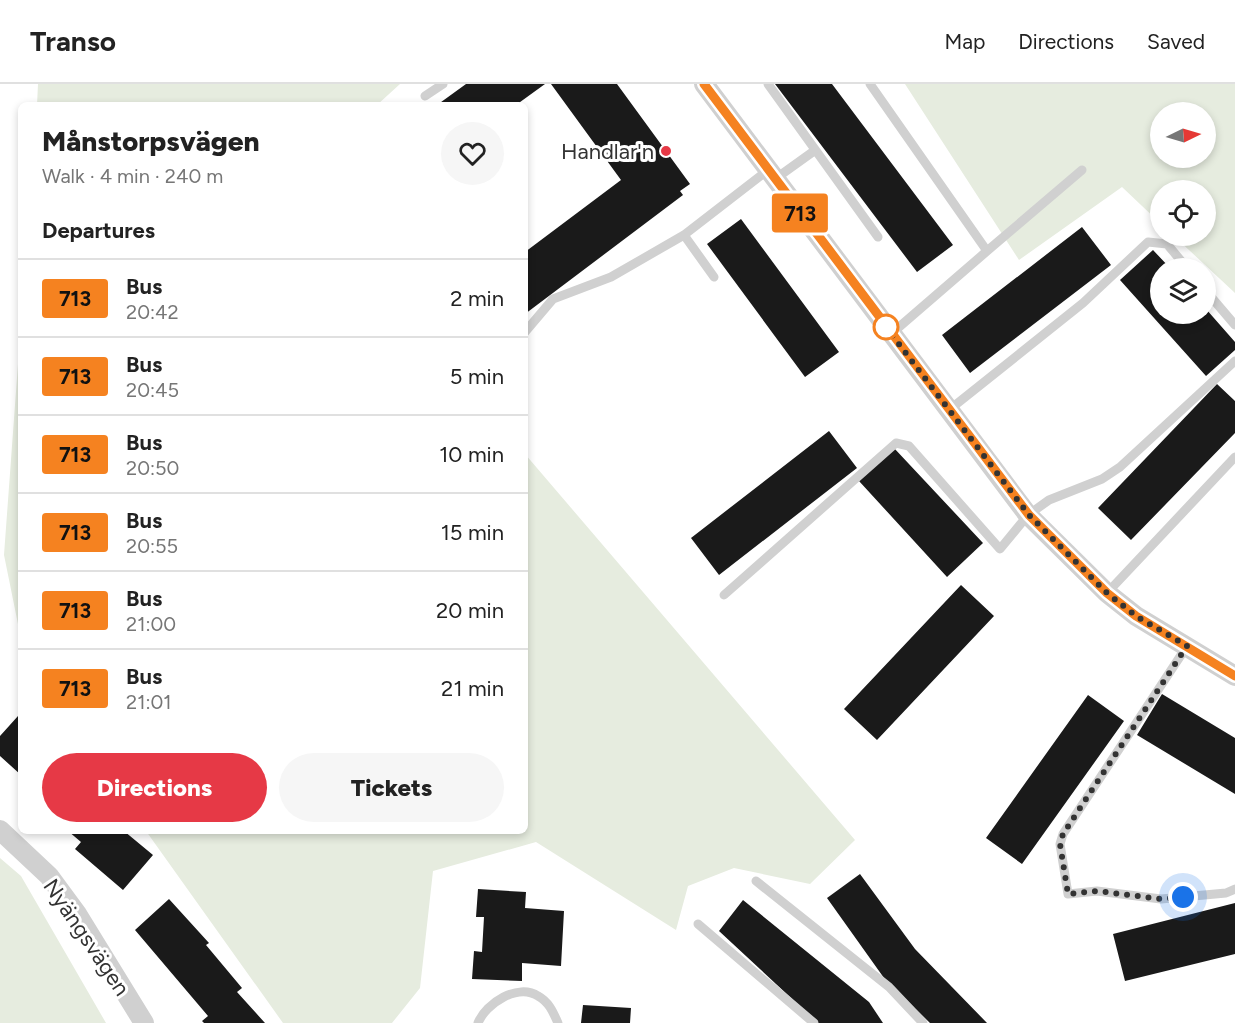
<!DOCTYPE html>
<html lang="en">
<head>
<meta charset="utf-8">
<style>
  :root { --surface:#fff; --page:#f6f6f6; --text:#222; --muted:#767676; --line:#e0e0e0; --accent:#e63946 }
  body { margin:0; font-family:Figtree,sans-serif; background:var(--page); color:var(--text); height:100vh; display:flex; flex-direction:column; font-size:22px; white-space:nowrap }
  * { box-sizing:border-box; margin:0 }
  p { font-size:20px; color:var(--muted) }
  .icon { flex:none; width:33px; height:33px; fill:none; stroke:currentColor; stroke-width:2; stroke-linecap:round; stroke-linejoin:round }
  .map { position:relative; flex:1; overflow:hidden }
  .side { position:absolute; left:18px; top:18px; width:510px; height:732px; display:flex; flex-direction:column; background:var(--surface); border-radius:9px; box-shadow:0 3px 9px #0003 }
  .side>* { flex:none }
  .badge { padding:0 12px; border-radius:4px; font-size:21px; line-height:39px }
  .needle { width:39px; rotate:85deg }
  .tools { position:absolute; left:1150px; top:18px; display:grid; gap:12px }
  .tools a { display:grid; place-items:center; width:66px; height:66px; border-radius:50%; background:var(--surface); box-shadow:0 3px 9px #0003; font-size:30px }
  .you { position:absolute; width:30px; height:30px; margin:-15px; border:4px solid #fff; border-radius:50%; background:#1a73e8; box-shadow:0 0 0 9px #1a73e833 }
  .map>.badge { position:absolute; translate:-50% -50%; box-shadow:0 0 0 3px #fff }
  h2 { padding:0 24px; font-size:22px; line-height:54px }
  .round { display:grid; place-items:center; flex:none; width:63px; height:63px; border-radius:32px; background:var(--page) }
  .headline { display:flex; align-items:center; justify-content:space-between; height:102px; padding:0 24px }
  h1 { font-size:28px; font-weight:800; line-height:45px }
  .button { display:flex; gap:12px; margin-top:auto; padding:12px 24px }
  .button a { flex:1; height:69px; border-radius:36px; background:var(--accent); color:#fff; font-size:24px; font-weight:800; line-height:69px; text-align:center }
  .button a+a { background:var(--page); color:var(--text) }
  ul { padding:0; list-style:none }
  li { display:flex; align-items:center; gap:18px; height:78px; padding:0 24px; border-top:2px solid var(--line) }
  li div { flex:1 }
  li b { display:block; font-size:22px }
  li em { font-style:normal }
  li .badge { min-width:66px; font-weight:700; text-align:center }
  header { display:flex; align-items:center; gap:36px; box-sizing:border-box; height:84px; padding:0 30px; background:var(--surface); border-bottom:2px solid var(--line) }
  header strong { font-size:28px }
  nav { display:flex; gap:33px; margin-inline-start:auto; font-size:21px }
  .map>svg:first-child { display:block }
</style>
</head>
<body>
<header>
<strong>Transo</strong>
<nav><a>Map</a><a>Directions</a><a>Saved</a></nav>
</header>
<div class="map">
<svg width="1235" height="939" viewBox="0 0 1235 939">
  <rect width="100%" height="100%" fill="#fff"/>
  <path fill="#e6ecdf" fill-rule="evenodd" d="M38,0H400L377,21H37Z
    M905,0H1235V209L1174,152H1206V106H1161V140L1122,103L1019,176ZM1161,28H1206V74H1161Z
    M21,239V555L4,471Z
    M525,370L855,756L810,800L734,784L688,802L676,846L536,758L433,787L420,904L392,939H283L146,747H525Z
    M0,774L21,792L106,939H0Z"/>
  <path fill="#1a1a1a" d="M466,0H545L516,21H437Z
    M551,0H617L690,100L680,107L683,111L525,230V168L621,96Z
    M775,0H832L953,161L917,188Z
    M741,135L839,268L805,293L707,160Z
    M1082,143L1111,181L970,289L942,251Z
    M1153,166L1170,184H1161V230H1206V225L1235,258V266L1206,292L1120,196Z
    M1217,300L1235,317V349L1131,456L1098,424Z
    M829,347L857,384L719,491L691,454Z
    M894,364L983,459L947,493L859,397Z
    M961,501L994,532L877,656L844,625Z
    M1162,610L1235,654V710L1137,651Z
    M1088,611L1124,637L1022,780L986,754Z
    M18,632L21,634V691L0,672V652Z
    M68,747H124L153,771L123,806L75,765L81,758Z
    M860,790L915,865L987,939H930L884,894L827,814Z
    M478,805L526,808L525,824L564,827L561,882L522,879V897L472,895L474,867L482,868L484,833H476Z
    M169,815L209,859L206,861L242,904L237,908L265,939H204L202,937L208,932L135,846Z
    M743,816L869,918L883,939H818L719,847Z
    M1235,819V870L1125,897L1113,850Z
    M583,921L631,924L630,939H581Z"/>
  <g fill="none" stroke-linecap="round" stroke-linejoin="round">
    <path stroke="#d0d0d0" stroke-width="9" d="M768,0L878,153
      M870,0L987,167L891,250
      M425,12L443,0
      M775,95L814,67
      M684,151L714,193
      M987,167L1082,86
      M1206,207L1235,241
      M525,248L553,215L611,193L684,151L768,86
      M949,326L1083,219L1148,158L1167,160L1187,184
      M1107,509L1235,373
      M724,511L896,359L909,362L1000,465L1028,431L1049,416L1102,395L1120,383L1235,277
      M1187,562L1063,750L1060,760L1068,810L1097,807L1161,815L1226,809L1235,805
      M756,797L889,903L923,939
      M698,840L814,939
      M478,939C486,919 518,899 538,912C549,918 553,928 558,939"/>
    <path stroke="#d0d0d0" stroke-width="20" d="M704,0L1028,431L1107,509L1136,532L1235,592
      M0,746L49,792L77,830L144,939"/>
  </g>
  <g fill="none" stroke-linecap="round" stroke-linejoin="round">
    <g stroke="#fff" stroke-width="14">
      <path id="line" d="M704,0L1029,431L1107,509L1136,532L1235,592"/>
    </g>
    <use href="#line" stroke="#f58220" stroke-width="9"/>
    <path stroke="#333" stroke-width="6" stroke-dasharray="0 10.8" d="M886,243L1029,431L1107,509L1136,532L1187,562L1063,750L1060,760L1068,810L1097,807L1161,815L1183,813"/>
  </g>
  <circle fill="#e63946" stroke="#fff" stroke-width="2" cx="666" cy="67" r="6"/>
  <circle fill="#fff" stroke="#f58220" stroke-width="3" cx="886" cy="243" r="12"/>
  <g text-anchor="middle" stroke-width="6" stroke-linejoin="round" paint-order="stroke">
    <g font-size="22" fill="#333" stroke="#fff" text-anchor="end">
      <text x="654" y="75">Handlar'n</text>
    </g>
    <g font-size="22" fill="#333" stroke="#fff">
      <text transform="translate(87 853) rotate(56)" y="8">Nyängsvägen</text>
    </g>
  </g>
</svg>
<div class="tools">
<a><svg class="needle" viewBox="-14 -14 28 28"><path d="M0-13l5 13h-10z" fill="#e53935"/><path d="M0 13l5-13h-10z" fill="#767676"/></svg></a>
<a><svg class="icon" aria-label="locate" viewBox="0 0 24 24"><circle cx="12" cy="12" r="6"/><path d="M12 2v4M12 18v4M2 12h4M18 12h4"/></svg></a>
<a><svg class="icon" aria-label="layers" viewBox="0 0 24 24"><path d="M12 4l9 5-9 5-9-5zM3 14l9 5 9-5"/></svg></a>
</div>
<div class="you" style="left:1183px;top:813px"></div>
<b class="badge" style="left:800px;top:129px;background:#f58220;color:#111">713</b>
<section class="side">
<div class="headline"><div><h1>Månstorpsvägen</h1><p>Walk · 4 min · 240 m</p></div><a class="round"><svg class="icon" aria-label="heart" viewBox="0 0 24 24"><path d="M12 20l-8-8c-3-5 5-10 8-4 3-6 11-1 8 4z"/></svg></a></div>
<h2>Departures</h2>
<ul>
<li><span class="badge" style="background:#f58220;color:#111">713</span><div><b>Bus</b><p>20:42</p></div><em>2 min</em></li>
<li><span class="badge" style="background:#f58220;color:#111">713</span><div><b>Bus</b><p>20:45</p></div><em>5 min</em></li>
<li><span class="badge" style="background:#f58220;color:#111">713</span><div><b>Bus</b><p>20:50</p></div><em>10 min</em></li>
<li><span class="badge" style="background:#f58220;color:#111">713</span><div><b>Bus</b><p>20:55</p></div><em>15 min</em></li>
<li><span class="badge" style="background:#f58220;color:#111">713</span><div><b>Bus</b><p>21:00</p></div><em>20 min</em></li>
<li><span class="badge" style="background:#f58220;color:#111">713</span><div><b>Bus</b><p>21:01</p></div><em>21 min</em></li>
</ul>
<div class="button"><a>Directions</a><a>Tickets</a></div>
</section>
</div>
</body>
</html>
